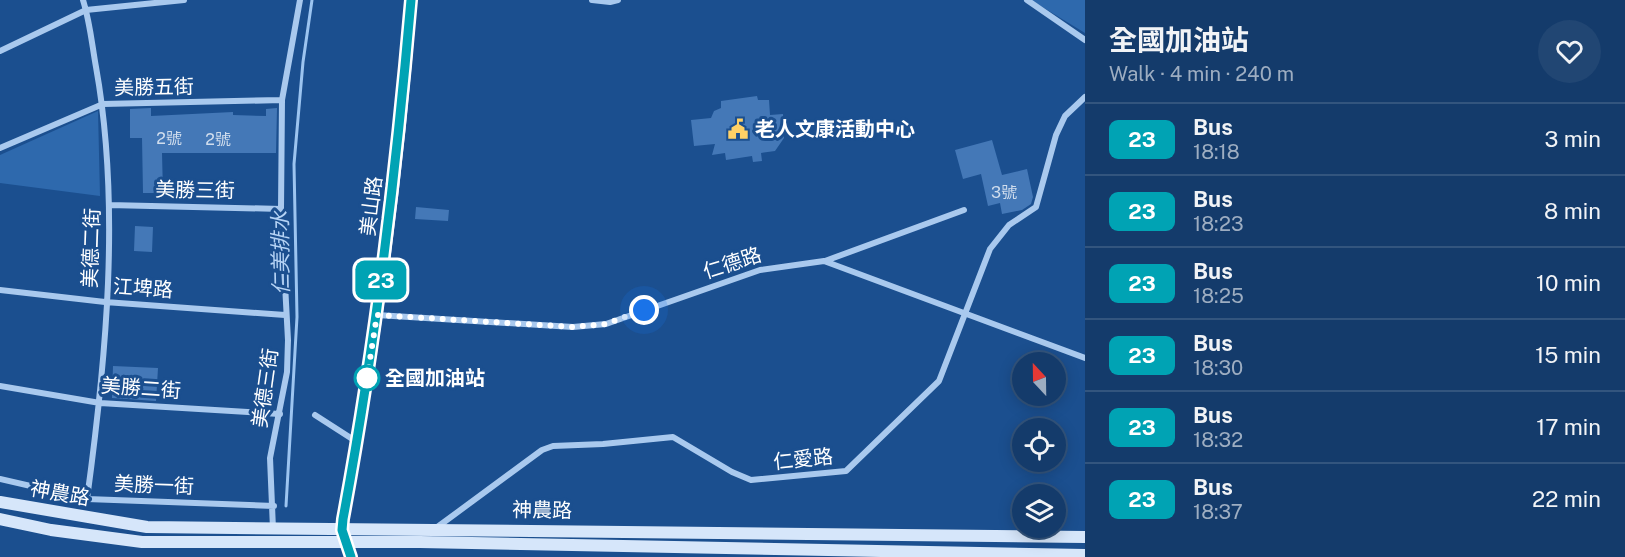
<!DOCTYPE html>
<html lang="en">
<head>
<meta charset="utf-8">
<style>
  :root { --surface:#143b6b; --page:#214673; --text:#f1f3f6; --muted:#9dadc1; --line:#33557e }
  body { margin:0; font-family:"Public Sans","Noto Sans TC",sans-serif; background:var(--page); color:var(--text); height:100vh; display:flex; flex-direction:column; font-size:22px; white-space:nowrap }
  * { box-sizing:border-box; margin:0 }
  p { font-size:20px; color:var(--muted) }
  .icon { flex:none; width:33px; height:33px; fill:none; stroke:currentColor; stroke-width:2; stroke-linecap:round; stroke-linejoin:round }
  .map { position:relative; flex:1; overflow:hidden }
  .drawer { display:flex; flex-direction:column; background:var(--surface); width:540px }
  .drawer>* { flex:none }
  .badge { padding:0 12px; border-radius:9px; font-size:21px; line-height:39px }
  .needle { width:39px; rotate:338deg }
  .controls { position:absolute; left:1012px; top:352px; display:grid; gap:12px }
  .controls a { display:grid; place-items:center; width:54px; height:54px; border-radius:50%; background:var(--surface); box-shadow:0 3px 15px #0003,0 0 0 2px var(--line); font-size:30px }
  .you { position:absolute; width:30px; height:30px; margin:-15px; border:4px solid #fff; border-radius:50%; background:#1a73e8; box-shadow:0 0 0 9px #1a73e833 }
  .map>.badge { position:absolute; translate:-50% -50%; box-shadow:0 0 0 3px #fff }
  .round { display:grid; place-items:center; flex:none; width:63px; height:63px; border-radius:32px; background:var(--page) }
  .summary { display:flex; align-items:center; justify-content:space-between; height:102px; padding:0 24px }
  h1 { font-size:28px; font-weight:700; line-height:45px }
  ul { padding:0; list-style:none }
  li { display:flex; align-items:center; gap:18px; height:72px; padding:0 24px; border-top:2px solid var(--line) }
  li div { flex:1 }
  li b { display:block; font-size:22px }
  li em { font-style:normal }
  li .badge { min-width:66px; font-weight:700; text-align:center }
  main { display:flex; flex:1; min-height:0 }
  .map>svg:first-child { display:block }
</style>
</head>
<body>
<main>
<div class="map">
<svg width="1085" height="557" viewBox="0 0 1085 557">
  <rect width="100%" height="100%" fill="#1b4f8f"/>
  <path fill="#2e69ad" d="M1031,0H1085V33Z
    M98,111L100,196L0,183V155Z"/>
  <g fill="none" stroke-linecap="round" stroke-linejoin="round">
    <path stroke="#9cc4f0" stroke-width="3" d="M286,506L297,317L294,164L303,62L312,0"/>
  </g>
  <path fill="#4478b7" d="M757,96L758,100H769L770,115L783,114L784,138L775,151L761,153L762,161L753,162L752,156L726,160L725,153L712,155L715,144L694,146L691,120L711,118L714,111L721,108V101Z
    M151,108V116L233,112V115L266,116V109L277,108L276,153H162L163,193H143L142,138H130V109Z
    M992,140L1002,175L1027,169L1033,197L1031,204L1022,210L1002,214L1000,203L988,206L981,174L963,179L955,150Z
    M416,207L449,210L448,221L415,219Z
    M135,226L153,227L152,252L134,251Z
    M113,366L158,368L156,401L112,398Z"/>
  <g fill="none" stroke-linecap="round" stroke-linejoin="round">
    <path stroke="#a9c9ee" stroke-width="6" d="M83,0C90,22 92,45 96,67C121,206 106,360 87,499
      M592,0L610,2L618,0
      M1027,0L1085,40
      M0,51L86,10L184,0
      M0,148L103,104L282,100
      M109,205L281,209
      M825,261L964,210
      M0,290L105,302L285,315
      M377,315L573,327L606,324L760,270L824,261L1085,358
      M0,386L100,403L280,414
      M315,415L357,442
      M0,479L87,499L274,506
      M436,528L542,450L553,446L603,444L673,437L732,472L751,480L846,471L939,381L990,249L1009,225L1036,207L1056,135L1065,116L1085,97
      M273,529L270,458L287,372L288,340L281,209L282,100L300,0"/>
    <path stroke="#d6e6fa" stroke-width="12" d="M0,502L147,527L1085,537
      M0,519L51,530L142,542H420L1085,555
      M351,557L342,530L343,519C375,347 398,174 411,0"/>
  </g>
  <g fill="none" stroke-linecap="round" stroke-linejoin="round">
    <g stroke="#fff" stroke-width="14">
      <path id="line" d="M351,557L342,530L343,519C375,347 396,174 411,0"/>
    </g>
    <use href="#line" stroke="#00a3b4" stroke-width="9"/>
    <path stroke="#fff" stroke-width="6" stroke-dasharray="0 10.8" d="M367,378L377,315L573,327L606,324L644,310"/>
  </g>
  <defs>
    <g id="civic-bare" transform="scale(1.62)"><path d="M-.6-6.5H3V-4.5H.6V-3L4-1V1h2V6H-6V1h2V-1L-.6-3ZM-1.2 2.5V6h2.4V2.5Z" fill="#ffd166" stroke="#1b4f8f" stroke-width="2.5" paint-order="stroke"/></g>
  </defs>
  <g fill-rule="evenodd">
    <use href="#civic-bare" x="738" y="129"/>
  </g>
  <circle fill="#fff" stroke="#00a3b4" stroke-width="3" cx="367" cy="378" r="12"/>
  <g text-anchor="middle" stroke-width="6" stroke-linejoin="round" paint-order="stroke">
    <g font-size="16" fill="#d0dded">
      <text x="169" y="144">2號</text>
      <text x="218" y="145">2號</text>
      <text x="1004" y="198">3號</text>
    </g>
    <g font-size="20" fill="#fff" stroke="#1b4f8f">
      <text transform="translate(154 87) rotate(-1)" y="7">美勝五街</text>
      <text transform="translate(195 190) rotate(1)" y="7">美勝三街</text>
      <text transform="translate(371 206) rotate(-83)" y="7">美山路</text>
      <text transform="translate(91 248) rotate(-88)" y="7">美德二街</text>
      <text transform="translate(732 263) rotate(-18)" y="7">仁德路</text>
      <text transform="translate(143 288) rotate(4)" y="7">江埤路</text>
      <text transform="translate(141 388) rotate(4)" y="7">美勝二街</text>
      <text transform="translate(265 388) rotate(-82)" y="7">美德三街</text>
      <text transform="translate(803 459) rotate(-6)" y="7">仁愛路</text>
      <text transform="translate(154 485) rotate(2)" y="7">美勝一街</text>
      <text transform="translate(60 493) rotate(10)" y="7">神農路</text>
      <text transform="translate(542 510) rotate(1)" y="7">神農路</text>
    </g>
    <g font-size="20" font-weight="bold" fill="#fff" stroke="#1b4f8f" text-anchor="start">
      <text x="755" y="136">老人文康活動中心</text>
    </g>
    <g font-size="20" font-weight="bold" fill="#fff" stroke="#1b4f8f" text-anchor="start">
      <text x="385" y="385">全國加油站</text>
    </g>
    <g font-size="21" font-style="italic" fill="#b5d3f5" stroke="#1b4f8f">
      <text transform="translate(281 253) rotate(-91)" y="7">仁美排水</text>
    </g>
  </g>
</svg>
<div class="controls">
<a><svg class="needle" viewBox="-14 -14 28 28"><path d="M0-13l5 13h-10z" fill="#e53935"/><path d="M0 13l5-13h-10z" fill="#9dadc1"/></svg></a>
<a><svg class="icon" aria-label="locate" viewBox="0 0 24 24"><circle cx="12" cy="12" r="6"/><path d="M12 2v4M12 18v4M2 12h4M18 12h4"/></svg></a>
<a><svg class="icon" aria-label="layers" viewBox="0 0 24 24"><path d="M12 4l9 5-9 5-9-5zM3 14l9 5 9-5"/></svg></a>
</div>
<div class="you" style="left:644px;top:310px"></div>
<b class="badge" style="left:381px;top:280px;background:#00a3b4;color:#fff">23</b>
</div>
<section class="drawer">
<div class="summary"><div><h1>全國加油站</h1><p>Walk · 4 min · 240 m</p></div><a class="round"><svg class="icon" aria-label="heart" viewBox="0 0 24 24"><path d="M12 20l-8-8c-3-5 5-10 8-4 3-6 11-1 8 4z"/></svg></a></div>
<ul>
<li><span class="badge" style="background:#00a3b4;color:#fff">23</span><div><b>Bus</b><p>18:18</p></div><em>3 min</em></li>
<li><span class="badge" style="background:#00a3b4;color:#fff">23</span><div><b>Bus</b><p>18:23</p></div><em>8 min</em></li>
<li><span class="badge" style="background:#00a3b4;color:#fff">23</span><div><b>Bus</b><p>18:25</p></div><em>10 min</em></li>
<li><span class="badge" style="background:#00a3b4;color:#fff">23</span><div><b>Bus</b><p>18:30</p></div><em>15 min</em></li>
<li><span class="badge" style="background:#00a3b4;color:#fff">23</span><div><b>Bus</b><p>18:32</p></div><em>17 min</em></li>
<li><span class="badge" style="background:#00a3b4;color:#fff">23</span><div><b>Bus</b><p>18:37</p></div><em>22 min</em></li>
</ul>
</section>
</main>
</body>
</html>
